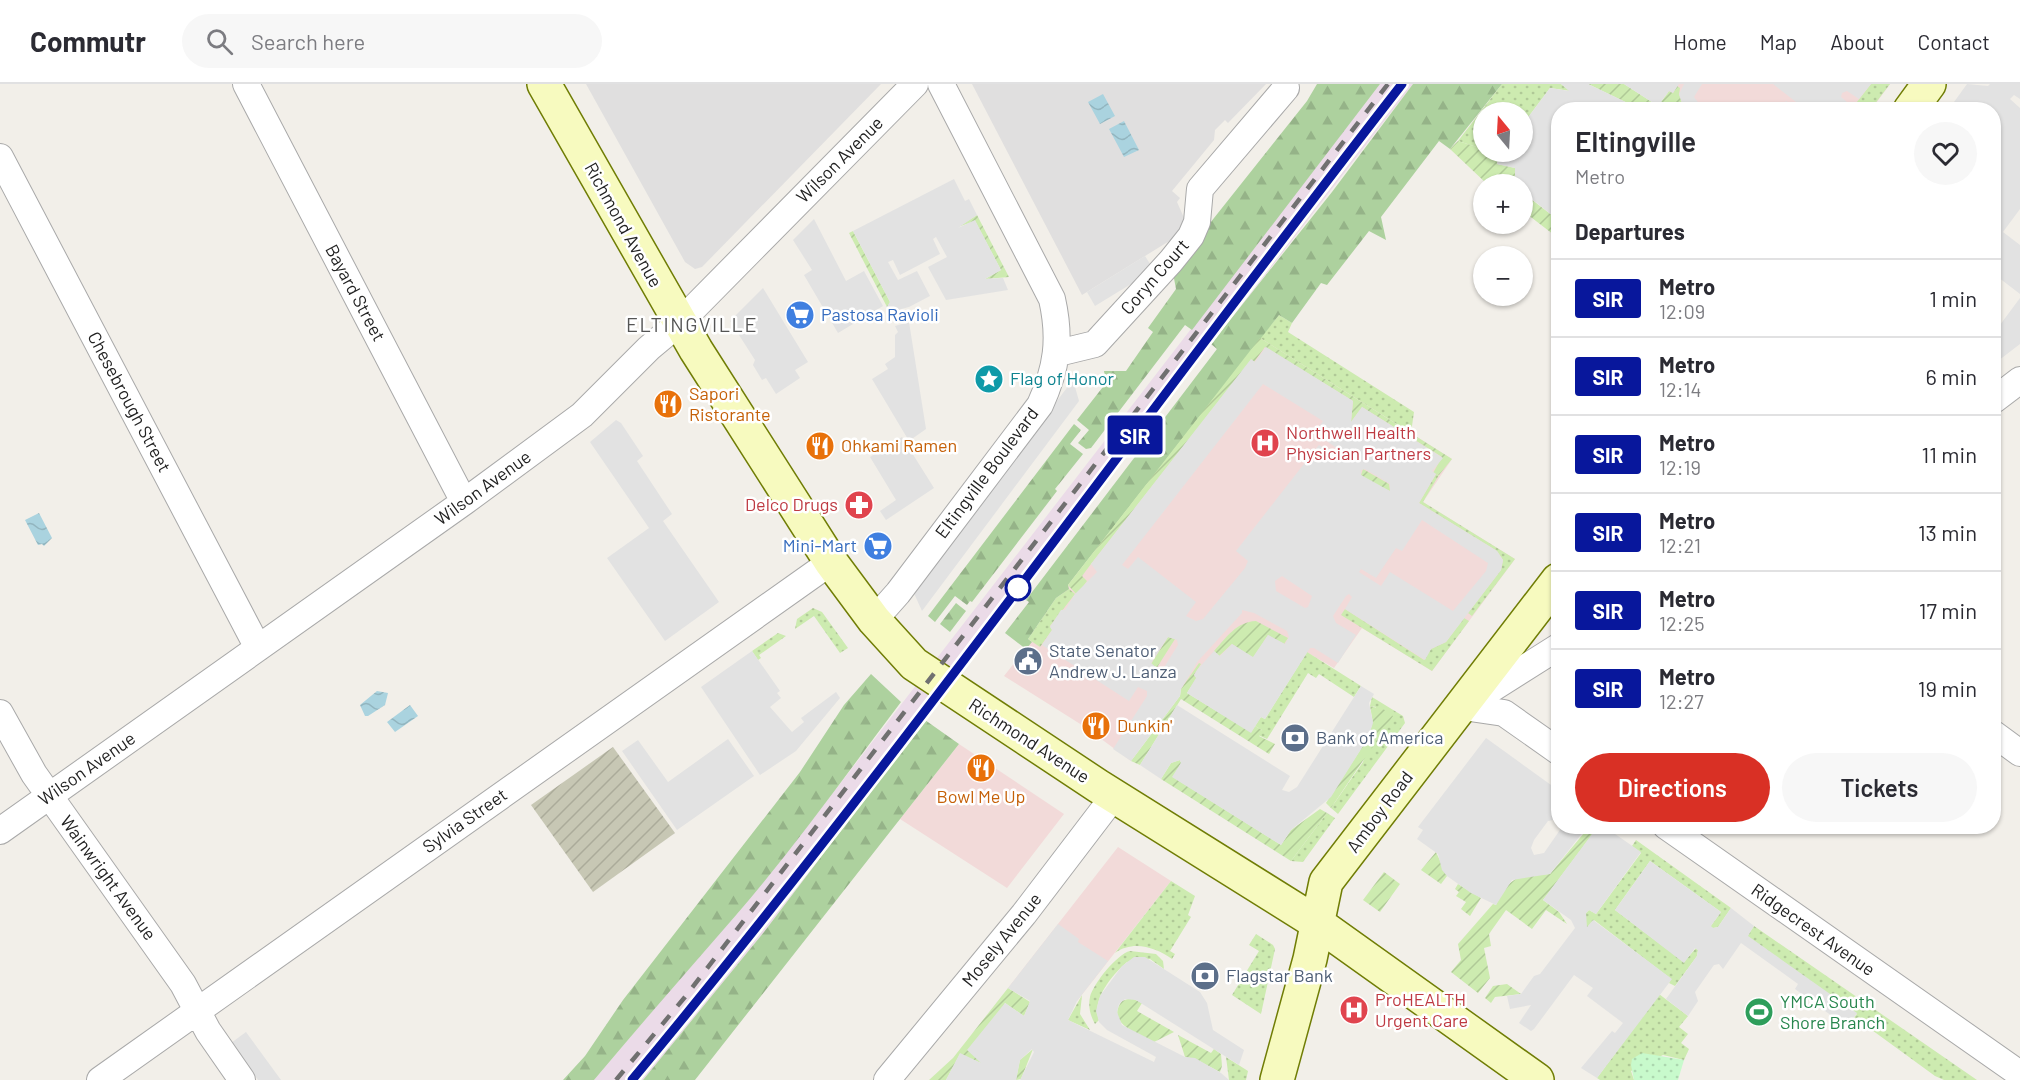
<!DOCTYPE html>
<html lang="en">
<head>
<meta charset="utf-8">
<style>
  :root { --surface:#fff; --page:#f7f7f7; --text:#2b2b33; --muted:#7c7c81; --line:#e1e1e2; --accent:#d93025 }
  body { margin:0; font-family:Barlow,sans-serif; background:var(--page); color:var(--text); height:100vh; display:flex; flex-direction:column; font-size:22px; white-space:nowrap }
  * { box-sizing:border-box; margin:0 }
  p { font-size:20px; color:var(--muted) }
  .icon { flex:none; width:33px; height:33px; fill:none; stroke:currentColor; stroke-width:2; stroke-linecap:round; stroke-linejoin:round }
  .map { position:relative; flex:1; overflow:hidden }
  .details { position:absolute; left:1551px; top:18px; width:450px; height:732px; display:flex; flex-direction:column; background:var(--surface); border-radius:24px; box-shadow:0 2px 4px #0004 }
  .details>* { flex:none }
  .badge { padding:0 12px; border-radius:4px; font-size:21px; line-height:39px }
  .needle { width:39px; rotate:342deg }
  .buttons { position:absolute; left:1473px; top:18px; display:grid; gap:12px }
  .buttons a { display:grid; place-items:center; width:60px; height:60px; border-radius:50%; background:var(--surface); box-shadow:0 2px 4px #0004; font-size:30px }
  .map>.badge { position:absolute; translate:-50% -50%; box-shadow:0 0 0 3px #fff }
  h2 { padding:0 24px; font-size:22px; line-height:54px }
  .round { display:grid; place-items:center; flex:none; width:63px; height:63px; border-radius:32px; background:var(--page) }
  .summary { display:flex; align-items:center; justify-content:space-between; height:102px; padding:0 24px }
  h1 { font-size:28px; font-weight:600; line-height:45px }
  .action { display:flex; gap:12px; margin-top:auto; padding:12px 24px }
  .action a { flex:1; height:69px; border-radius:36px; background:var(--accent); color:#fff; font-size:24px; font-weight:600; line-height:69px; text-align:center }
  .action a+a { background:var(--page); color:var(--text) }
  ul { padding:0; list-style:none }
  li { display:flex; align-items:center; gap:18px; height:78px; padding:0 24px; border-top:2px solid var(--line) }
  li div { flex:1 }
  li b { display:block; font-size:22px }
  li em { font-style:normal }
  li .badge { min-width:66px; font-weight:700; text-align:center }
  header { display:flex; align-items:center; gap:36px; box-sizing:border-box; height:84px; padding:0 30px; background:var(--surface); border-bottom:2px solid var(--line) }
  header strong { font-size:28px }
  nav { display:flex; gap:33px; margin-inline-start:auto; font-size:21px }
  .search { width:420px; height:54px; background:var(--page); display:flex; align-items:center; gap:15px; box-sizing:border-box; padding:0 21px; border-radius:33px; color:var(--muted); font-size:22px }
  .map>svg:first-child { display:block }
</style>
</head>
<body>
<header>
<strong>Commutr</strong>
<div class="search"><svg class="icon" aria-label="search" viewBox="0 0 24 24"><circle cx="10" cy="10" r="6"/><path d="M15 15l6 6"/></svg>Search here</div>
<nav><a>Home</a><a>Map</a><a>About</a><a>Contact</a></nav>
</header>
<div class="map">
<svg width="2020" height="996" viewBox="0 0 2020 996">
  <defs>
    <pattern id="construction-furrows" width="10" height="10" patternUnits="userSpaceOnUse" patternTransform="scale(1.5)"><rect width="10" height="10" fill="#c7c7b4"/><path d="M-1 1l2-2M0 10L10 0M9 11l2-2" fill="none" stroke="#abab9a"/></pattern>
    <pattern id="grass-dots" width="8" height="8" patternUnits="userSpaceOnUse" patternTransform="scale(1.5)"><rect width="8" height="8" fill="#cdebb0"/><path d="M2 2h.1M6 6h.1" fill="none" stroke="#b0c997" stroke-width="1.8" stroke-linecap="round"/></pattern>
    <pattern id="forest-firs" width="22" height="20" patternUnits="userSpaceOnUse" patternTransform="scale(1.5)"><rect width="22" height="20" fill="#add19e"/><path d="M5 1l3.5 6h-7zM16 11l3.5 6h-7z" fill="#95b388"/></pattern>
    <pattern id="park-dots" width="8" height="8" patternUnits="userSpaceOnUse" patternTransform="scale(1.5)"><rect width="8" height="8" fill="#c8facc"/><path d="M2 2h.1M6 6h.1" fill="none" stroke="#acd6af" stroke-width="1.8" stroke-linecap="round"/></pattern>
    <pattern id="garden-furrows" width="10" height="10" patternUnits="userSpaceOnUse" patternTransform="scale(1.5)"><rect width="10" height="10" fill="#cdebb0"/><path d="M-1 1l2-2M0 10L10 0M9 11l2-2" fill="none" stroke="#b0c997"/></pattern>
    <pattern id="water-waves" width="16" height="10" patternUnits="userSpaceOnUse" patternTransform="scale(1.5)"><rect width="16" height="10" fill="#aad3df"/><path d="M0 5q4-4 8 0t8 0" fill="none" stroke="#92b5bf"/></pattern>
  </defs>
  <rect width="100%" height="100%" fill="#f2efe9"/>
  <path fill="#e0dfdf" d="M586,0H881L702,183L695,185L685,178Z
    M972,0H1266L1228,39L1225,36L1215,46L1214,56L1172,107L1180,114L1177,118L1185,136L1179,151L1082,211Z"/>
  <path fill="#f2dad9" d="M1624,0H1890L1871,26L1853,23L1852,26L1684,25L1679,10Z
    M1260,254L1452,375L1423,418L1515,475L1432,587L1362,544L1334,584L1308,569L1181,605L1131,677L1085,643L1004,592L1031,558L1068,501Z
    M959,660L1064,730L1007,804L900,735Z
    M1118,763L1171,797L1077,917L1008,904Z"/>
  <path fill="#ebdbe8" d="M1380,0H1413L1041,481L764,848L643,996H594L703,867L737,830L819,727Z"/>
  <path fill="url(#construction-furrows)" d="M613,663L675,749L593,808L531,721Z"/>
  <path fill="url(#grass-dots)" d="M1502,0H1561L1571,7L1550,4L1523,40L1522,28H1484L1483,65L1458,57Z
    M1871,0H1890L1871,25L1853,23Z
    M1279,231L1292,239L1288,248L1414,328L1411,349L1260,254Z
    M1436,390L1439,391L1423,418L1515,475L1472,532L1468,529L1501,486L1503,476L1497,467L1419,419Z
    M1069,505L1075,510L1050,542L1052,546L1040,563L1028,555L1056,514Z
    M813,524L822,528L848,564L840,569L814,532L795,545L797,535Z
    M1345,525L1424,576L1431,565L1446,558L1464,534L1469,537L1432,587L1341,531Z
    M778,549L786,552L759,571L761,574L758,576L752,567Z
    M1307,568L1361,602L1354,613L1319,590L1316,594L1308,589L1267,655L1258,651L1262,646L1255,642L1261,633L1265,635Z
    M1372,613L1403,632L1405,639L1338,730L1331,724L1363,678L1376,623L1370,622Z
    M1327,729L1335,734L1303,778L1291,777Z
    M1636,756L1731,824L1718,843L1713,844L1710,843L1721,828L1650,777L1615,826L1684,878L1696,864L1698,866L1697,872L1675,902L1669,899L1671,895L1594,836L1585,846L1586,829L1589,826L1596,830L1641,769L1632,762Z
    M1171,797L1195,812L1188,831L1191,833L1170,867L1175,870L1172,875C1155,863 1133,856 1115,869Z
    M1754,842L1977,996H1944L1935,992L1854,933L1857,930L1747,852Z
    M1256,850L1273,861L1275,865L1261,930L1232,911L1259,867L1249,861Z
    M1130,867L1156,870L1163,877L1164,885L1150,875L1127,878C1112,891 1091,916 1099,936L1095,940C1090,931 1088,922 1090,913C1093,900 1117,870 1130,867Z
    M1659,910L1688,932L1679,943L1688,950L1681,959L1689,965L1684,976L1663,971L1631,987L1634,996H1600L1597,994Z
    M1082,911L1080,930L1090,946L1068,936Z
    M1226,973L1248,987L1246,996H1229Z"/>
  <path fill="url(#forest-firs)" d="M1317,0H1380L1192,246L1185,241L1091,364L1086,365L1078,359L1089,346L1077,336L1106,299L1104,287H1126L1153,248L1148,244L1176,205L1173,189L1187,168L1307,17Z
    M1413,0H1502L1450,65L1439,57L1381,133L1386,156L1369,147L1327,201L1321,199L1292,239L1279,231L1068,501L1069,505L1056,514L1028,555L1032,558L1026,565L1005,549L1029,518L1026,516L1217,265L1211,260L1332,108Z
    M1074,340L1081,346L1070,360L1083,370L1055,405L1057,407L972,518L970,517L967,521L955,512L935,538L928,532Z
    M956,519L966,527L950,548L940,540Z
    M871,590L901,618C847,689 795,763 737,830C689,885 641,940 594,996H563L585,972L623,916L800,688L844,621Z
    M925,636L959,660L695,996H643L764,848Z"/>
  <path fill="url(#park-dots)" d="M1642,969L1684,976L1678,996H1634L1631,981L1632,975Z"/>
  <path fill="url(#garden-furrows)" d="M1588,0H1624L1658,22L1669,7L1673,9L1677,2L1680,4L1679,10L1684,25H1640Z
    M1458,57L1499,70L1497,80L1515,84L1516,100H1487L1450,65Z
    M1522,108L1558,136V154L1523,127Z
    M977,131L1009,193L985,195L1001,186L975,137L958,143Z
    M853,147L890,218L887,223L849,149Z
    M1260,254L1452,375L1439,391L1433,389L1442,373L1362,323L1351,338L1353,317L1265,263L1254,278L1251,276L1091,480L1082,492L1087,497L1077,511L1068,501Z
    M1363,385L1389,400L1390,407L1373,400L1361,391Z
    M1256,537L1288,554L1284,560L1268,551L1253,574L1232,560L1219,572L1214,567C1227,553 1236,538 1256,537Z
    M1168,553L1175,555L1156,585L1151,580Z
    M1199,579L1201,580L1194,591L1197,593L1187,609L1251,648L1255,642L1262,646L1259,652L1275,660L1269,670L1181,615L1140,681L1131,677L1180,612L1181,605Z
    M1370,622L1385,626L1393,632L1331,724L1326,719L1368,654L1373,639Z
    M1180,676L1181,679L1173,693L1281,761L1291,746L1320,725L1327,729L1291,777L1161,695L1171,679Z
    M1589,743H1598L1543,816L1559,828L1567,840L1546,826L1532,845L1506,826L1489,850L1491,862L1484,864L1490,894L1478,909L1451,888L1461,876L1458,860L1493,820L1496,821C1511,791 1517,792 1550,790Z
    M1436,768L1447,792L1441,800L1421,786Z
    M1384,788L1400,800L1380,828L1363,816Z
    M1458,800L1481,814L1470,832L1461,825L1466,818L1456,812L1459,808L1455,805Z
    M1507,900L1521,910L1495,913L1491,919L1485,914L1493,902Z
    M1008,904L1030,918L1024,932L1005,919L981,979L960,970L946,996H929L953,974Z
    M1131,914L1142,919L1137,927L1174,948L1154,958C1138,950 1105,939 1122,917Z
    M1178,951L1211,969L1214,965L1221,970L1222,982L1220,988L1195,975L1185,973Z
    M1033,965L1021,995L1016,996L1020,976Z"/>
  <path fill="#e2e2e2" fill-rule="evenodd" d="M1561,0H1588L1640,25L1558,26V136L1523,108L1522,100L1515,98V84L1497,80L1501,68H1522L1523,40L1550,4L1569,7Z
    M1624,0H1679L1673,9L1669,7L1658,22Z
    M1684,0H1702L1694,13L1703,25H1684L1679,10Z
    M1773,0H1871L1859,15L1847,7L1842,9L1841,13L1853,23L1852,25L1779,26L1786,17L1796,25L1800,21Z
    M1967,0L1988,2L1990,0H2020V15L2014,11L2010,15L2020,24V125L2003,148L2020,161V210L1994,190V26L1949,25Z
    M954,95L965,117L969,115L977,131L958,144L975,136L1001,186L985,195L1003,194L1008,206L946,216L928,183L947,173L936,153L933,155L940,170L900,191L893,176L888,178L898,196L917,187L930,212L909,223L890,228L887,223L890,218L853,147Z
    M814,135L846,197L864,187L883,222L838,249L804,191L812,186L793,156Z
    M1145,172L1154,186L1095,222L1087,208Z
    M763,204L808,278L795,286L800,294L776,310L766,294L762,296L753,281L755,276L730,237Z
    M2020,214V260L1994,280V249Z
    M909,238L926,345L909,357L872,295L888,285L885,280L895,273V251L898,248L895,242Z
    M1266,263L1353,317L1351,338L1362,323L1443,374L1432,387L1436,390L1419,419L1497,467L1503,476L1501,486L1446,558L1431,565L1425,576L1345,525L1352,513L1349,510L1346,512L1333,532L1336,539L1356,551L1338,579L1314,564H1310L1265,635L1261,633L1251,649L1187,609L1196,594L1194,591L1197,586L1214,567L1220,572L1232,560L1253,573L1268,551L1285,560L1289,553L1287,547L1254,529L1242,526V529L1198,577L1181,605L1180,612L1131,677L1113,665L1147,612V607L1138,603L1129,617L1042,561L1052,546L1050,543L1061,526H1065L1075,510L1097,488L1091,480L1251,275L1255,278ZM1263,300L1323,337L1315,349L1338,365L1332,370L1319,361L1314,367L1236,467L1248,477L1245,484L1203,535L1196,537L1186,532L1196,518L1138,473L1128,485L1122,481ZM1365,385L1390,400V407L1361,391V386ZM1422,436L1488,479L1486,487L1453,527L1390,488L1381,502L1359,488L1361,485L1376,494L1396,464L1402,467ZM1282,492L1312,512L1308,523L1305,524L1276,507L1275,497ZM1168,553L1177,556L1178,561L1163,585L1159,586L1151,579Z
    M1073,296L1079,317L922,527L912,505Z
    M616,336L621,339L643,372L637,377L672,430L663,437L719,518L665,557L607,474L649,444L590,358Z
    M902,353L934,404L886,436L880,427L896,416L870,373Z
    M752,567L780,607L777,609L781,614L770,623L792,648L804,638L801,634L836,608L840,614L796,667L760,691L701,603Z
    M1361,602L1374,610L1369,619L1373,639L1368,654L1331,713L1291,746L1281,761L1172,693L1181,679L1180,676L1171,679L1161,695L1140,681L1177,621L1290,692L1282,706L1289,708L1297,703Z
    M1486,654L1558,706V735L1548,737L1534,756L1531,764L1534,771L1544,769L1562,743H1587L1550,790L1512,796L1496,821L1471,809L1447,792L1442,786L1438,770L1417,755L1423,746L1418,743Z
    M728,655L754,692L677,746L622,667L638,656L668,698Z
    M1598,742L1605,743L1641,768L1596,830L1589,826L1586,829L1587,843L1593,836L1672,895L1597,994L1581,984L1612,947L1615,949L1623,939L1587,912L1593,904L1574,891L1534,945L1531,947L1519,939L1531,921L1510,925L1507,912L1521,910L1534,892L1540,890L1575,844L1571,836L1543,816Z
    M1650,777L1721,828L1711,842L1713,844L1718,843L1731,824L1754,842L1748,852L1857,929L1847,943L1795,905L1798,900L1741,859L1723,885L1719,880L1714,881L1695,908L1698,917L1688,932L1666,915L1697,872L1698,866L1695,864L1684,879L1615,826Z
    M1058,840L1079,855L1078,858L1108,877L1077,917L1068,936L1154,978L1156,973L1107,946L1099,938L1096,927L1100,912L1122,882L1134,873H1145L1200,908L1207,919L1213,946L1244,966L1239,981L1136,916L1125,915L1119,920L1117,928L1122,941L1185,973L1195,974L1221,989L1229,996H1020L1034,968L1032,965L1020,976L1016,996H946L960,969L981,979L967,966L1005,919L1024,932L1030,917L1008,904Z
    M246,948L281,996H258L231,959Z"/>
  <path fill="url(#water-waves)" d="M1103,10L1115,32L1100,40L1088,18Z
    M1124,37L1139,66L1124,73L1109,45Z
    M39,429L52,454L44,462L42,460L38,461L25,436Z
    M377,607L388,609L385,621L368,632H365L360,621Z
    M410,621L418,632L395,648L387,638Z"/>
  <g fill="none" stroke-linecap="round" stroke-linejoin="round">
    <g stroke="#a9a9a9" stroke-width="28">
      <path id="minor" d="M246,0L464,418
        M0,73L258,564
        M1058,269L1095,260L1171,177L1191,152L1197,138L1200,105L1286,4
        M1994,316L2020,296
        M874,536L898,509L1040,321C1057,284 1061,255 1052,215L941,0
        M1471,618L1558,563
        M1463,623L1504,629L1558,667
        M0,629L34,690L183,900L208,947L242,996
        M1994,650L2020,669
        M1666,742L2020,990
        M0,747L464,418L582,331L649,264L679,239L915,0
        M100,996L831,478
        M887,996L1024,830L1114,712"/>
    </g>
    <g stroke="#707d05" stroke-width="36">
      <path id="secondary" d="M544,0L696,266L831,478L874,536L914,580L1098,702L1317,839L1537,996
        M1910,26L1929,0
        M1277,996L1310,875L1326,798L1558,496"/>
    </g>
    <use href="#minor" stroke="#fff" stroke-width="26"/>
    <use href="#secondary" stroke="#f7fabf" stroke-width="33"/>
    <path stroke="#707070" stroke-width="4.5" stroke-dasharray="12 12" stroke-linecap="butt" d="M616,996L685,913L1388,0
      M632,996L695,921L961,578L1402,0"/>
  </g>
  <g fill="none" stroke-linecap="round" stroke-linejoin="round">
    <g stroke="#fff" stroke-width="14">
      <path id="line" d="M632,996C900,674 1144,331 1402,0"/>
    </g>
    <use href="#line" stroke="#08179c" stroke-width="9"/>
  </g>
  <defs>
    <g id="supermarket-disc" transform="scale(1.5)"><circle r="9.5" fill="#3f7fe0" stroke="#fff"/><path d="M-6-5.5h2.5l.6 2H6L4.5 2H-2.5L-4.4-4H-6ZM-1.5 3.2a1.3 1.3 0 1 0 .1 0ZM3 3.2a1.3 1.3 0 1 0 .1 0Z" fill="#fff"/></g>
    <g id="sight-disc" transform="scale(1.5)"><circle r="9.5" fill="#0f9aa8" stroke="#fff"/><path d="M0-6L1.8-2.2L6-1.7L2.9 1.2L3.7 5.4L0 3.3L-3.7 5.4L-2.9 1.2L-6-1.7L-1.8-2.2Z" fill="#fff"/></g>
    <g id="restaurant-disc" transform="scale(1.5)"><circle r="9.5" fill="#e8710a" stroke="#fff"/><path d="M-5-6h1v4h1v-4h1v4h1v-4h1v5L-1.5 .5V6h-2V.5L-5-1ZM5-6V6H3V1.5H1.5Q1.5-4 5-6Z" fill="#fff"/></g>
    <g id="hospital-disc" transform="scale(1.5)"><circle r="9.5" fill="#e0444e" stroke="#fff"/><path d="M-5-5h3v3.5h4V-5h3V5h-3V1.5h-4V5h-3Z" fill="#fff"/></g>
    <g id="pharmacy-disc" transform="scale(1.5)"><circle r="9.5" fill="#e0444e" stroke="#fff"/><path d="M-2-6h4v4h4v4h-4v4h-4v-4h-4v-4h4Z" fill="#fff"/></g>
    <g id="civic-disc" transform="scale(1.5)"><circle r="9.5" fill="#5c6f8a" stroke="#fff"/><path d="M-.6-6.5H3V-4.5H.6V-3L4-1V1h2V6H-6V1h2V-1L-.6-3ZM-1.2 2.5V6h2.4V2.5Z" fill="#fff"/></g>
    <g id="bank-disc" transform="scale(1.5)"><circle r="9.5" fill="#5c6f8a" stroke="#fff"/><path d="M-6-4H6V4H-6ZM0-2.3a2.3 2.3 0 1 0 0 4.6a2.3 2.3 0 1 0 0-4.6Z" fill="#fff"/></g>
    <g id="stadium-disc" transform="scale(1.5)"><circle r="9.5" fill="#2e9e5b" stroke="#fff"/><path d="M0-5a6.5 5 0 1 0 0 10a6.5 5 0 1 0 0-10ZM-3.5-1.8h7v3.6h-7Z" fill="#fff"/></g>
  </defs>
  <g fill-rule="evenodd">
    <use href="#supermarket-disc" x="800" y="231"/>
    <use href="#sight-disc" x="989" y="295"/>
    <use href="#restaurant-disc" x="668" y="320"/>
    <use href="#hospital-disc" x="1265" y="359"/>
    <use href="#restaurant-disc" x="820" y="362"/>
    <use href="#pharmacy-disc" x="859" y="421"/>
    <use href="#supermarket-disc" x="878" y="462"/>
    <use href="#civic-disc" x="1028" y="577"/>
    <use href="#restaurant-disc" x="1096" y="642"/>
    <use href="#bank-disc" x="1295" y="654"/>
    <use href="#restaurant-disc" x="981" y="684"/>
    <use href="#bank-disc" x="1205" y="892"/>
    <use href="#hospital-disc" x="1354" y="926"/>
    <use href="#stadium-disc" x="1759" y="928"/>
  </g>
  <circle fill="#fff" stroke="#08179c" stroke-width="3" cx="1018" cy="504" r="12"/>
  <g text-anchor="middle" stroke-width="5" stroke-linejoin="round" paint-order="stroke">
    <g font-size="18" fill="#222" stroke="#fff">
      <text transform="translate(840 76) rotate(-45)" y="6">Wilson Avenue</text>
      <text transform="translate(623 141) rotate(61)" y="6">Richmond Avenue</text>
      <text transform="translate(1155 193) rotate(-49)" y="6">Coryn Court</text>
      <text transform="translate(355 209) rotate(62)" y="6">Bayard Street</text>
      <text transform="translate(129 318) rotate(62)" y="6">Chesebrough Street</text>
      <text transform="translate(987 389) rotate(-53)" y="6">Eltingville Boulevard</text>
      <text transform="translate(483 404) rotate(-36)" y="6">Wilson Avenue</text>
      <text transform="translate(1029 657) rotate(33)" y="6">Richmond Avenue</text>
      <text transform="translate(87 685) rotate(-35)" y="6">Wilson Avenue</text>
      <text transform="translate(1380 728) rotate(-53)" y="6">Amboy Road</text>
      <text transform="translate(465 737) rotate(-35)" y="6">Sylvia Street</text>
      <text transform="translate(108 794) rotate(54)" y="6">Wainwright Avenue</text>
      <text transform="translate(1813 846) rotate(35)" y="6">Ridgecrest Avenue</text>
      <text transform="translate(1002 856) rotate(-51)" y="6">Mosely Avenue</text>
    </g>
    <g font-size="18" fill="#366cbe" stroke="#fff" text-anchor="start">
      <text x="821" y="237">Pastosa Ravioli</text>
      <text x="857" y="468" text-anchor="end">Mini-Mart</text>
    </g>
    <g font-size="18" fill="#0d838f" stroke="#fff" text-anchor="start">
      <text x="1010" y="301">Flag of Honor</text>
    </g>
    <g font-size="18" fill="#c56008" stroke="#fff" text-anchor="start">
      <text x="689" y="316">Sapori<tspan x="689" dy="21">Ristorante</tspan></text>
      <text x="841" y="368">Ohkami Ramen</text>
      <text x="1117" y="648">Dunkin'</text>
      <text x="981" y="719" text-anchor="middle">Bowl Me Up</text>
    </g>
    <g font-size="18" fill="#be3a42" stroke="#fff" text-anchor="start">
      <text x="1286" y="355">Northwell Health<tspan x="1286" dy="21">Physician Partners</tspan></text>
      <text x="838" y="427" text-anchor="end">Delco Drugs</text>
      <text x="1375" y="922">ProHEALTH<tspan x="1375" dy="21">Urgent Care</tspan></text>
    </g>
    <g font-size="18" fill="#4e5e75" stroke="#fff" text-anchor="start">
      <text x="1049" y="573">State Senator<tspan x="1049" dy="21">Andrew J. Lanza</tspan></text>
      <text x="1316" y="660">Bank of America</text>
      <text x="1226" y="898">Flagstar Bank</text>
    </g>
    <g font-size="18" fill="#27864d" stroke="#fff" text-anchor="start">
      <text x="1780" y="924">YMCA South<tspan x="1780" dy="21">Shore Branch</tspan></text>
    </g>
    <g font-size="20" letter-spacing="1.5" fill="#555" stroke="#fff">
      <text x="692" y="248">ELTINGVILLE</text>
    </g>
  </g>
</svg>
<div class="buttons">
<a><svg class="needle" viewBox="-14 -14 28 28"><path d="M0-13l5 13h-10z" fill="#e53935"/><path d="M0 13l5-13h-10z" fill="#7c7c81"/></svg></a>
<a>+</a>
<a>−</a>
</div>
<b class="badge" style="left:1135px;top:351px;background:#08179c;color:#fff">SIR</b>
<section class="details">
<div class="summary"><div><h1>Eltingville</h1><p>Metro</p></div><a class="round"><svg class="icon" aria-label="heart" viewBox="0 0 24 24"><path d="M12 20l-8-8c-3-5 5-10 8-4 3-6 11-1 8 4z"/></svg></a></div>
<h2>Departures</h2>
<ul>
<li><span class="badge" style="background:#08179c;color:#fff">SIR</span><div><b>Metro</b><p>12:09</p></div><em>1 min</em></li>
<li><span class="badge" style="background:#08179c;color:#fff">SIR</span><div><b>Metro</b><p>12:14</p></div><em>6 min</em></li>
<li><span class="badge" style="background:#08179c;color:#fff">SIR</span><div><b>Metro</b><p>12:19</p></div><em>11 min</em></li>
<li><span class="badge" style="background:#08179c;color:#fff">SIR</span><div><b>Metro</b><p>12:21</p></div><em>13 min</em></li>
<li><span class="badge" style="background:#08179c;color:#fff">SIR</span><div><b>Metro</b><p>12:25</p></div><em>17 min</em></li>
<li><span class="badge" style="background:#08179c;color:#fff">SIR</span><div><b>Metro</b><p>12:27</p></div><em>19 min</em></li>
</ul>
<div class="action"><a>Directions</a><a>Tickets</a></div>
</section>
</div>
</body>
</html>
